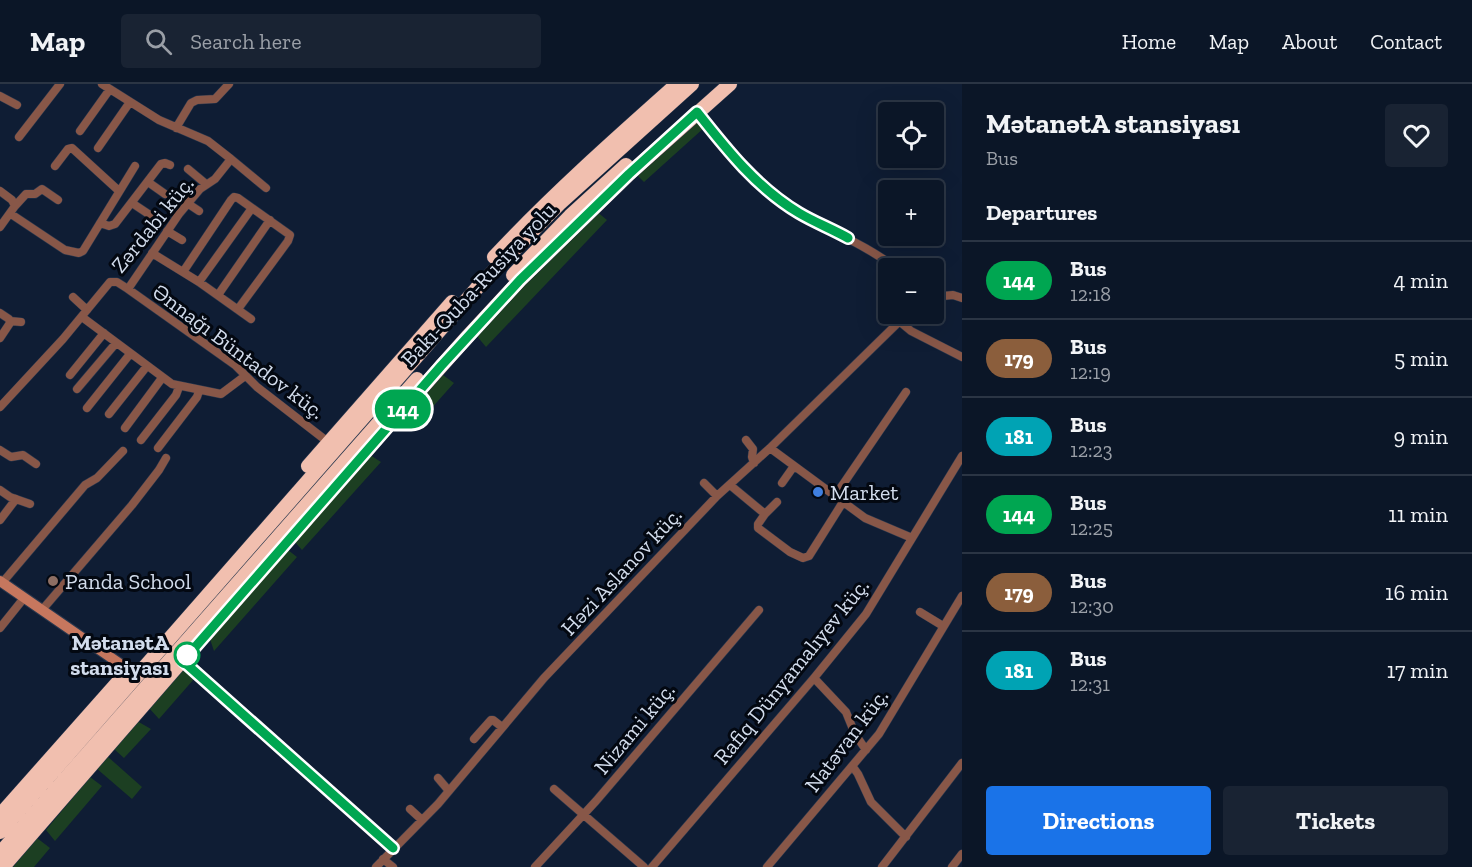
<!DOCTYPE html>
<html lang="en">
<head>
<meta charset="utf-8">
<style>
  :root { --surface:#0b1627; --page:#192333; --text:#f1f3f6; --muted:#9a9fa7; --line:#2b3544; --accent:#1a73e8 }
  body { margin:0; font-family:"Zilla Slab",serif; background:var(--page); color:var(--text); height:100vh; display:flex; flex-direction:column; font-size:22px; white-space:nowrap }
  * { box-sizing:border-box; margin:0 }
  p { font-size:20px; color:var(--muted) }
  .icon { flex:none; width:33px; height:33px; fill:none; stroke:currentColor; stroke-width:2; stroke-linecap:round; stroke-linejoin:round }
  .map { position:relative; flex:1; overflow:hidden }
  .drawer { display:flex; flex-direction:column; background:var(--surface); width:510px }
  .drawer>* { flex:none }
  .badge { padding:0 12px; border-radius:20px; font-size:21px; line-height:39px }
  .controls { position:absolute; left:878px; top:18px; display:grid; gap:12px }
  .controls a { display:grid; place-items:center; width:66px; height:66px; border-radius:6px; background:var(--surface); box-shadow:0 6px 24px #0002,0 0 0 2px var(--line); font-size:30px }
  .map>.badge { position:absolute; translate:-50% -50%; box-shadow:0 0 0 3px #fff }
  h2 { padding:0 24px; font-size:22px; line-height:54px }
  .round { display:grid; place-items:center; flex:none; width:63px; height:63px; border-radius:6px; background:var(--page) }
  .overview { display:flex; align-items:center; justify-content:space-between; height:102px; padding:0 24px }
  h1 { font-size:28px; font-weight:700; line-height:45px }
  .cta { display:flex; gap:12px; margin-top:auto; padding:12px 24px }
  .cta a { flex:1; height:69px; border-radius:6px; background:var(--accent); color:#fff; font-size:24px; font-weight:700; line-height:69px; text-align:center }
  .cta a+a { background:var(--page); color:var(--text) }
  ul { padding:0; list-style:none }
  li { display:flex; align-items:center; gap:18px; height:78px; padding:0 24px; border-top:2px solid var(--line) }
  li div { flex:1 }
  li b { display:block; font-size:22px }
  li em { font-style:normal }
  li .badge { min-width:66px; font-weight:700; text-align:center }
  header { display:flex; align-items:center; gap:36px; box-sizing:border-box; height:84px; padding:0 30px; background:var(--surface); border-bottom:2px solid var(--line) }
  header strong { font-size:28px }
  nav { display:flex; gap:33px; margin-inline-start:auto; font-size:21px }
  .search { width:420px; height:54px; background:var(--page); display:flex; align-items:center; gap:15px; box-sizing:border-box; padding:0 21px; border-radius:6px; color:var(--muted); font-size:22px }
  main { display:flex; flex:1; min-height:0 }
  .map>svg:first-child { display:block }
</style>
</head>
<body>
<header>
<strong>Map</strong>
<div class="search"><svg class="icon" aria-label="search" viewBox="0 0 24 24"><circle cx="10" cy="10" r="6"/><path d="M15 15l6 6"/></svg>Search here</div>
<nav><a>Home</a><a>Map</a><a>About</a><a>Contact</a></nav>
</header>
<main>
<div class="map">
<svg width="962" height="783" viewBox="0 0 962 783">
  <rect width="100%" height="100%" fill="#0f1d34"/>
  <path fill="#1c3f22" d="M697,36L705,43L644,98L637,91Z
    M596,127L607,136L486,263L476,251Z
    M443,291L454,299L412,346L401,336Z
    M370,371L381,378L302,466L295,458Z
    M288,466L297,473L214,567L210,555Z
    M183,585L194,595L159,635L149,624Z
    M137,637L151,645L124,674L114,665Z
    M107,672L142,703L132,715L96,684Z
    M90,693L102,702L55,757L46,746Z
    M37,754L50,764L34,783H13Z"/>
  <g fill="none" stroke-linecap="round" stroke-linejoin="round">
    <g stroke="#2a384e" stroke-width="9">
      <path id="street" d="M0,12L17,21
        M697,29C728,65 757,105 799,129C832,148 866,161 896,184
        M176,44L191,19L197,16L215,15L229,0
        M80,47L110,5
        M19,53L60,0
        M98,64L130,18
        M231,75L266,104
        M55,82L68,65L72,64L119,107
        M188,85L206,100
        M148,98L165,110
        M0,107L12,116L15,122L0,143
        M132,119L153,133
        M187,119L199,127
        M15,122L26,110H35L42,105L58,116
        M11,130L65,166L79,169L83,167L135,82
        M100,139L109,142L115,140L161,80L165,79L170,81
        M167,147L182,156
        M152,169L199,198L251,235
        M183,188L231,116L234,113L238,114L290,151L288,157L238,225
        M199,198L252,124
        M128,205L235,281L257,303L328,358
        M218,211L270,136
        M73,213L87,226
        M933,213L953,211L962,214
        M0,229L9,235L10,239L0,254
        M82,233L172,300L221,310L245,292
        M10,237L21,238
        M899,237L911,247L962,273
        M70,291L104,249
        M77,305L116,259
        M0,323L63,255L110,198H117L128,205L179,130L200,105L215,95L231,75L208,57L159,36L102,0
        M87,324L130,270
        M109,330L147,282
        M125,344L162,294
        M141,356L176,311L179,303
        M746,356L753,365L752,373L754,379
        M158,364L197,313L199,307
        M770,364L865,434L912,454
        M0,366L11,373L23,371L36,380
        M704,399L717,412
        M782,399L794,382
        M730,401L765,430L758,440V444L790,468L803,474L809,472L843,418
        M0,406L10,413L30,420
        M835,412L906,308
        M765,430L777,418
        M0,436L16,415
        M2,499L85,401L97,394L123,367
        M42,526L132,421L159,386L166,374
        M920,528L943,542
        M0,544L24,514
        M183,577L393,764
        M814,594L846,628L855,650L866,666
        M474,655L491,636H493L502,643
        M853,683L858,690L871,718L906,753
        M438,694L449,707
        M554,705L644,783
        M410,725L422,736
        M383,775L393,783
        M376,783L438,720L544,594L717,412L770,364L907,230
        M535,783L596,717L759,526
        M652,783L814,594L866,530L962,372
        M767,783L879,650L962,512
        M882,783L962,679
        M952,783L962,770"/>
    </g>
    <g stroke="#2a384e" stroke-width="12">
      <path id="secondary" d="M0,497L129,586"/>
    </g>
    <g stroke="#2a384e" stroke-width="15">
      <path id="highway" d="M494,173C551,112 614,56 677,0
        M513,191L570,132L626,81
        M308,382L452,218
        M0,731L119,597
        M0,748L476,205L559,120L692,0
        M0,769L417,295
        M3,783L286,457L468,252L520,196L629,90L730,0"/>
    </g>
    <use href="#street" stroke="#885748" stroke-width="8"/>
    <use href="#secondary" stroke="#c6775e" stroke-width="10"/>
    <use href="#highway" stroke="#f1bfaf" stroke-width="14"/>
  </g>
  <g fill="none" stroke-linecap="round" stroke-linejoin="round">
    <g stroke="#fff" stroke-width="14">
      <path id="line" d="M393,764L183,577L441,282L520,196L629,90L697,28C727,66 757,104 799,129C814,138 832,145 848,154"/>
    </g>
    <use href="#line" stroke="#00a651" stroke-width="9"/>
  </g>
  <circle fill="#3f7fe0" stroke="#030811" stroke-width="2" cx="818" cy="408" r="6"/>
  <circle fill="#8d6e63" stroke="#030811" stroke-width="2" cx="53" cy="497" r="6"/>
  <circle fill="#fff" stroke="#00a651" stroke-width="3" cx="187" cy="571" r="12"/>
  <g text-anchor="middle" stroke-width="6" stroke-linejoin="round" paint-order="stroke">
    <g font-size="22" fill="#d2dcec" stroke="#030811">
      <text transform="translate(152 140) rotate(-51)" y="8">Zərdabi küç.</text>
      <text transform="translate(478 200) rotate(-47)" y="8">Bakı-Quba-Rusiya yolu</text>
      <text transform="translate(239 267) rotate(37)" y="8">Ənnağı Büntadov küç.</text>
      <text transform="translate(621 487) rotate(-47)" y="8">Həzi Aslanov küç.</text>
      <text transform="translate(791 587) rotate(-51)" y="8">Rafiq Dünyamalıyev küç.</text>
      <text transform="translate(634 644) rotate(-50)" y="8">Nizami küç.</text>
      <text transform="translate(846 656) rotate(-53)" y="8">Natəvan küç.</text>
    </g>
    <g font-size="22" fill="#d2dcec" stroke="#030811" text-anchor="start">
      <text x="830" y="416">Market</text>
      <text x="65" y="505">Panda School</text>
    </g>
    <g font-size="22" font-weight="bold" fill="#d2dcec" stroke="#030811" text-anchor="end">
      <text x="169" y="566">MətanətA<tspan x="169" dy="25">stansiyası</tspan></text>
    </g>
  </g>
</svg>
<div class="controls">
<a><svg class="icon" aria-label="locate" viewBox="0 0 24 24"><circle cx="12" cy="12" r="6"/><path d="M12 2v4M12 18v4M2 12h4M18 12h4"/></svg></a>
<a>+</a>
<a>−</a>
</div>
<b class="badge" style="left:403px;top:325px;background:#00a651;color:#fff">144</b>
</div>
<section class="drawer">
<div class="overview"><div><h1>MətanətA stansiyası</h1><p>Bus</p></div><a class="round"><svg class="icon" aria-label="heart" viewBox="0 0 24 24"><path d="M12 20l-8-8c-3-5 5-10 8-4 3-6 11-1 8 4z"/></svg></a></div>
<h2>Departures</h2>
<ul>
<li><span class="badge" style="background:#00a651;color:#fff">144</span><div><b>Bus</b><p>12:18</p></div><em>4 min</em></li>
<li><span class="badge" style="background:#8b5e3c;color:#fff">179</span><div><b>Bus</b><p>12:19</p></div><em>5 min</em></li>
<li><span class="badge" style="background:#00a3b4;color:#fff">181</span><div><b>Bus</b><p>12:23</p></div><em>9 min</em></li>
<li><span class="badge" style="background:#00a651;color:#fff">144</span><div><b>Bus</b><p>12:25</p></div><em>11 min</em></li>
<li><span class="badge" style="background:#8b5e3c;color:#fff">179</span><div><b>Bus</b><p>12:30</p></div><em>16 min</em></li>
<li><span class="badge" style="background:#00a3b4;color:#fff">181</span><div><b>Bus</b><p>12:31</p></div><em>17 min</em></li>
</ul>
<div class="cta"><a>Directions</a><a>Tickets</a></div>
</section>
</main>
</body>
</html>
